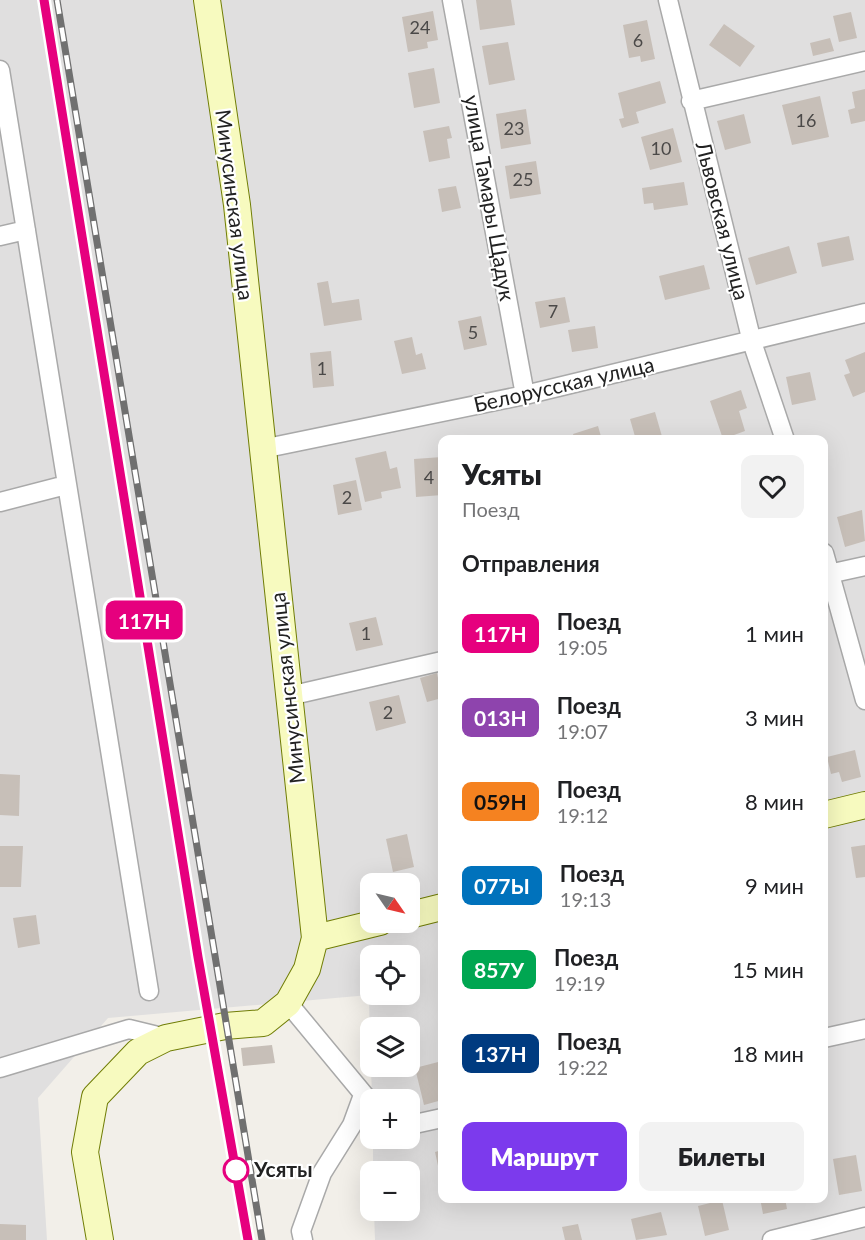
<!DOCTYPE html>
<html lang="ru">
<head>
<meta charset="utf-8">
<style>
  :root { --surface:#fff; --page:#f2f2f2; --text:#202124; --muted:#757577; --accent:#7c3aed }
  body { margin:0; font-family:Lato,sans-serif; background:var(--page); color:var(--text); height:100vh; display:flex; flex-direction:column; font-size:22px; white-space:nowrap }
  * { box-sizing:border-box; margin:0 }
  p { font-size:20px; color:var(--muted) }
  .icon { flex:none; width:33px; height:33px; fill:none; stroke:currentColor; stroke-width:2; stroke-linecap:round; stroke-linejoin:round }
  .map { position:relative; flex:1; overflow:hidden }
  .drawer { position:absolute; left:438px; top:435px; width:390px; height:768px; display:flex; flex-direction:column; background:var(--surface); border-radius:12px; box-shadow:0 6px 24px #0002 }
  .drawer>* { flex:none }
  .badge { padding:0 12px; border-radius:9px; font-size:21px; line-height:39px }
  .needle { width:39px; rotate:124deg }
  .tools { position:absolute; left:360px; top:873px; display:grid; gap:12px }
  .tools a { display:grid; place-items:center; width:60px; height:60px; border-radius:12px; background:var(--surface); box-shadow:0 6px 24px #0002; font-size:30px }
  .map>.badge { position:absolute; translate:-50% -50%; box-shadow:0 0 0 3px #fff }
  h2 { padding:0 24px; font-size:22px; line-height:54px }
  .round { display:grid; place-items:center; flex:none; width:63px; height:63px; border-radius:12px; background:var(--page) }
  .headline { display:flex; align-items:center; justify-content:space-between; height:102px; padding:0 24px }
  h1 { font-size:28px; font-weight:800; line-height:45px }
  .action { display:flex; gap:12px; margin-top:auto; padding:12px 24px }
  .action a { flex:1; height:69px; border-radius:12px; background:var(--accent); color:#fff; font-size:24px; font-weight:800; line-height:69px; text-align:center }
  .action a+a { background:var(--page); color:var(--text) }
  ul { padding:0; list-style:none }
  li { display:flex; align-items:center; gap:18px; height:84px; padding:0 24px }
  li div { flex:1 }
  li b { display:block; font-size:22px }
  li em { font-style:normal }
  li .badge { min-width:66px; font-weight:700; text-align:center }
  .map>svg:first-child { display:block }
</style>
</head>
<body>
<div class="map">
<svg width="865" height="1240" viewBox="0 0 865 1240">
  <rect width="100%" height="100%" fill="#f2efe9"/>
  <path fill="#e0dfdf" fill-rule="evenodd" d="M0,0H865V1240H375L374,1211L410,1210V1172L373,1171V1139L410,1138V1100L372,1099L371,1067L410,1066V1028H370V1052L369,995L108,1018L38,1098L47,1240H0ZM442,440H824V1198H442ZM370,884H410V922H370ZM370,956H410V994H370Z"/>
  <path fill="#c7bfb8" d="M476,0H511L515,25L480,30Z
    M433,11L438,40L427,42L428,48L408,52L402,17Z
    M851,12L857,38L839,42L833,16Z
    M647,20L655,59L641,62L640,56L629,58L623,25Z
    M724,24L755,46L740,67L709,45Z
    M830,38L834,51L813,56L810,43Z
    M508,42L515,80L489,85L482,46Z
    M434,68L440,103L414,108L408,73Z
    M660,81L666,103L636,112L639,123L622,128L619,119L624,118L618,93Z
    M865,89V121L851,124L848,110L855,108L852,92Z
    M820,96L829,137L792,145L782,105Z
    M526,109L531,144L501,149L496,114Z
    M744,114L751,143L725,150L717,121Z
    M449,126L452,138L447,139L450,158L429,162L423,131Z
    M673,128L682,162L650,170L641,137Z
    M536,161L541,194L510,199L505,166Z
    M684,182L688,205L654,210L653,203L644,204L642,188Z
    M456,186L461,208L442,212L438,189Z
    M849,236L854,260L822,267L817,243Z
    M789,246L797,273L756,285L748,258Z
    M704,265L710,289L665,300L659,276Z
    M328,281L332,303L359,299L362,320L324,326L317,283Z
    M565,297L570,322L540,328L535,302Z
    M481,316L487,345L464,350L458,321Z
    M595,326L598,348L572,352L568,330Z
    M412,337L416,355L422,353L426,369L402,374L394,341Z
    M331,351L334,386L313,388L310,353Z
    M865,352V392L853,397L844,375L850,373L845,360Z
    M810,372L816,400L792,405L786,377Z
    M741,390L747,408L739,411L745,431L723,439L710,401Z
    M655,412L663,440H636L630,419Z
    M598,426L602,440H575L573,434Z
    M386,451L390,469L397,467L401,488L381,492L382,498L365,502L355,458Z
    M442,457V495L416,497L414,459Z
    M356,480L362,510L338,515L333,485Z
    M862,510L865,541L845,547L837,517Z
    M376,617L383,645L356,651L349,623Z
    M437,673L442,698L427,702L420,678Z
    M399,695L406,723L376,731L369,702Z
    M855,750L861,777L842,782L839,772L831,774L827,757Z
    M0,774L20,775L19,816L0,815Z
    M407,834L414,867L393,872L386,839Z
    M865,845V877L856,878L851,847Z
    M0,846H23L21,887H0Z
    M36,915L40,944L18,948L13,918Z
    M272,1045L275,1063L243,1066L241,1048Z
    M442,1061V1100L424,1105L415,1068Z
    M442,1150V1174L440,1175L435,1152Z
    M856,1155L862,1191L839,1195L833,1159Z
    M760,1198H785L787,1209L763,1214Z
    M722,1200L729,1230L705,1236L698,1206Z
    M661,1212L667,1235L636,1240L631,1219Z
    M0,1224L26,1225V1240H0Z
    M578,1224L582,1240H565L562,1227Z"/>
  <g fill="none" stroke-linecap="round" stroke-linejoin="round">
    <g stroke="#a9a9a9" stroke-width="21">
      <path id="street" d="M452,0L525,395
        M668,0L752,342L785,440
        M0,70L149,991
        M691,101L865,61
        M0,236L26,230
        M262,449L525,395L865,313
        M0,502L66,485
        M824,553L865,700
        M824,575L865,566
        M289,696L442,661
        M288,1003L370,1102
        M824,1038L865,1029
        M0,1068L129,1029L166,1038
        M410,1125L442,1118
        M303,1240L301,1231L322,1173L352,1125L363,1095
        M772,1240L865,1217"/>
    </g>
    <g stroke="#707d05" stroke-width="28">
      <path id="secondary" d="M824,815L865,805
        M410,915L442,907
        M315,938L380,922
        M100,1240L85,1152L95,1097L138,1052L166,1038L225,1026L263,1023L288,1003L307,969L315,938L237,205L207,0"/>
    </g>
    <use href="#street" stroke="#fff" stroke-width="18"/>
    <use href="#secondary" stroke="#f7fabf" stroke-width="26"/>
    <g stroke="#707070" stroke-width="7">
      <path id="rail" d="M45,0L198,957L248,1240
        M57,0L262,1240"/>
    </g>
    <use href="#rail" stroke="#fff" stroke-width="4.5" stroke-dasharray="14" stroke-linecap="butt"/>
  </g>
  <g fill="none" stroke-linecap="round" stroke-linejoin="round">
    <g stroke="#fff" stroke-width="14">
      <path id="line" d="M44,0L198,957L248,1240"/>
    </g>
    <use href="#line" stroke="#e6007e" stroke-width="9"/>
  </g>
  <circle fill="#fff" stroke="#e6007e" stroke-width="3" cx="236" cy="1170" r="12"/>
  <g text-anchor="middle" stroke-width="4.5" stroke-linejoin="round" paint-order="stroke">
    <g font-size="18" fill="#4b4948">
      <text x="420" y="34">24</text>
      <text x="638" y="47">6</text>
      <text x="806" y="127">16</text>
      <text x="514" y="135">23</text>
      <text x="661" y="155">10</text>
      <text x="523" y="186">25</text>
      <text x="553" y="318">7</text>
      <text x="473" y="339">5</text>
      <text x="322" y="375">1</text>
      <text x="429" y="484">4</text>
      <text x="347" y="504">2</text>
      <text x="366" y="640">1</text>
      <text x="388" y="719">2</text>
    </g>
    <g font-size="21" fill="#222" stroke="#fff">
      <text transform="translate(489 198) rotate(80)" y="7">улица Тамары Щадук</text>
      <text transform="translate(234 205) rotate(83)" y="7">Минусинская улица</text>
      <text transform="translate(722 221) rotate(76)" y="7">Львовская улица</text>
      <text transform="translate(564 385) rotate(-13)" y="7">Белорусская улица</text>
      <text transform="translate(288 688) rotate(-96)" y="7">Минусинская улица</text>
    </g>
    <g font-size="21" font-weight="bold" fill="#222" stroke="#fff" text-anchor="start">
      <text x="254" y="1177">Усяты</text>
    </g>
  </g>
</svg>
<div class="tools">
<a><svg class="needle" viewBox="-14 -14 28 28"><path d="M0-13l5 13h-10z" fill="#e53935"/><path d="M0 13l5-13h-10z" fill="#757577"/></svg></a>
<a><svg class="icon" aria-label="locate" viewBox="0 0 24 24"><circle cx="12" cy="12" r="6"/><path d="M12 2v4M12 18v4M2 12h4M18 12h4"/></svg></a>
<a><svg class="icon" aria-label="layers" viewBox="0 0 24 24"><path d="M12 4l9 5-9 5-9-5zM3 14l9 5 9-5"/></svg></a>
<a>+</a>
<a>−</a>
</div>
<b class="badge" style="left:144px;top:620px;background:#e6007e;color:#fff">117Н</b>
<section class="drawer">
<div class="headline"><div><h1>Усяты</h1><p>Поезд</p></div><a class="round"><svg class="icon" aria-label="heart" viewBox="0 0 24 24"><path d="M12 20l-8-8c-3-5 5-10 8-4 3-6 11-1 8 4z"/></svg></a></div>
<h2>Отправления</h2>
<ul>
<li><span class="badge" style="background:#e6007e;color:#fff">117Н</span><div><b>Поезд</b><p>19:05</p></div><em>1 мин</em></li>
<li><span class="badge" style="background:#8e44ad;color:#fff">013Н</span><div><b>Поезд</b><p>19:07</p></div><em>3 мин</em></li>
<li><span class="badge" style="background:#f58220;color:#111">059Н</span><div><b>Поезд</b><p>19:12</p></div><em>8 мин</em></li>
<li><span class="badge" style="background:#0072bc;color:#fff">077Ы</span><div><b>Поезд</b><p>19:13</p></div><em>9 мин</em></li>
<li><span class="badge" style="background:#00a651;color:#fff">857У</span><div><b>Поезд</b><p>19:19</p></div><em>15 мин</em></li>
<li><span class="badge" style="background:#003b80;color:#fff">137Н</span><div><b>Поезд</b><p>19:22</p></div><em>18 мин</em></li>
</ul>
<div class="action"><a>Маршрут</a><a>Билеты</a></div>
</section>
</div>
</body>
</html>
